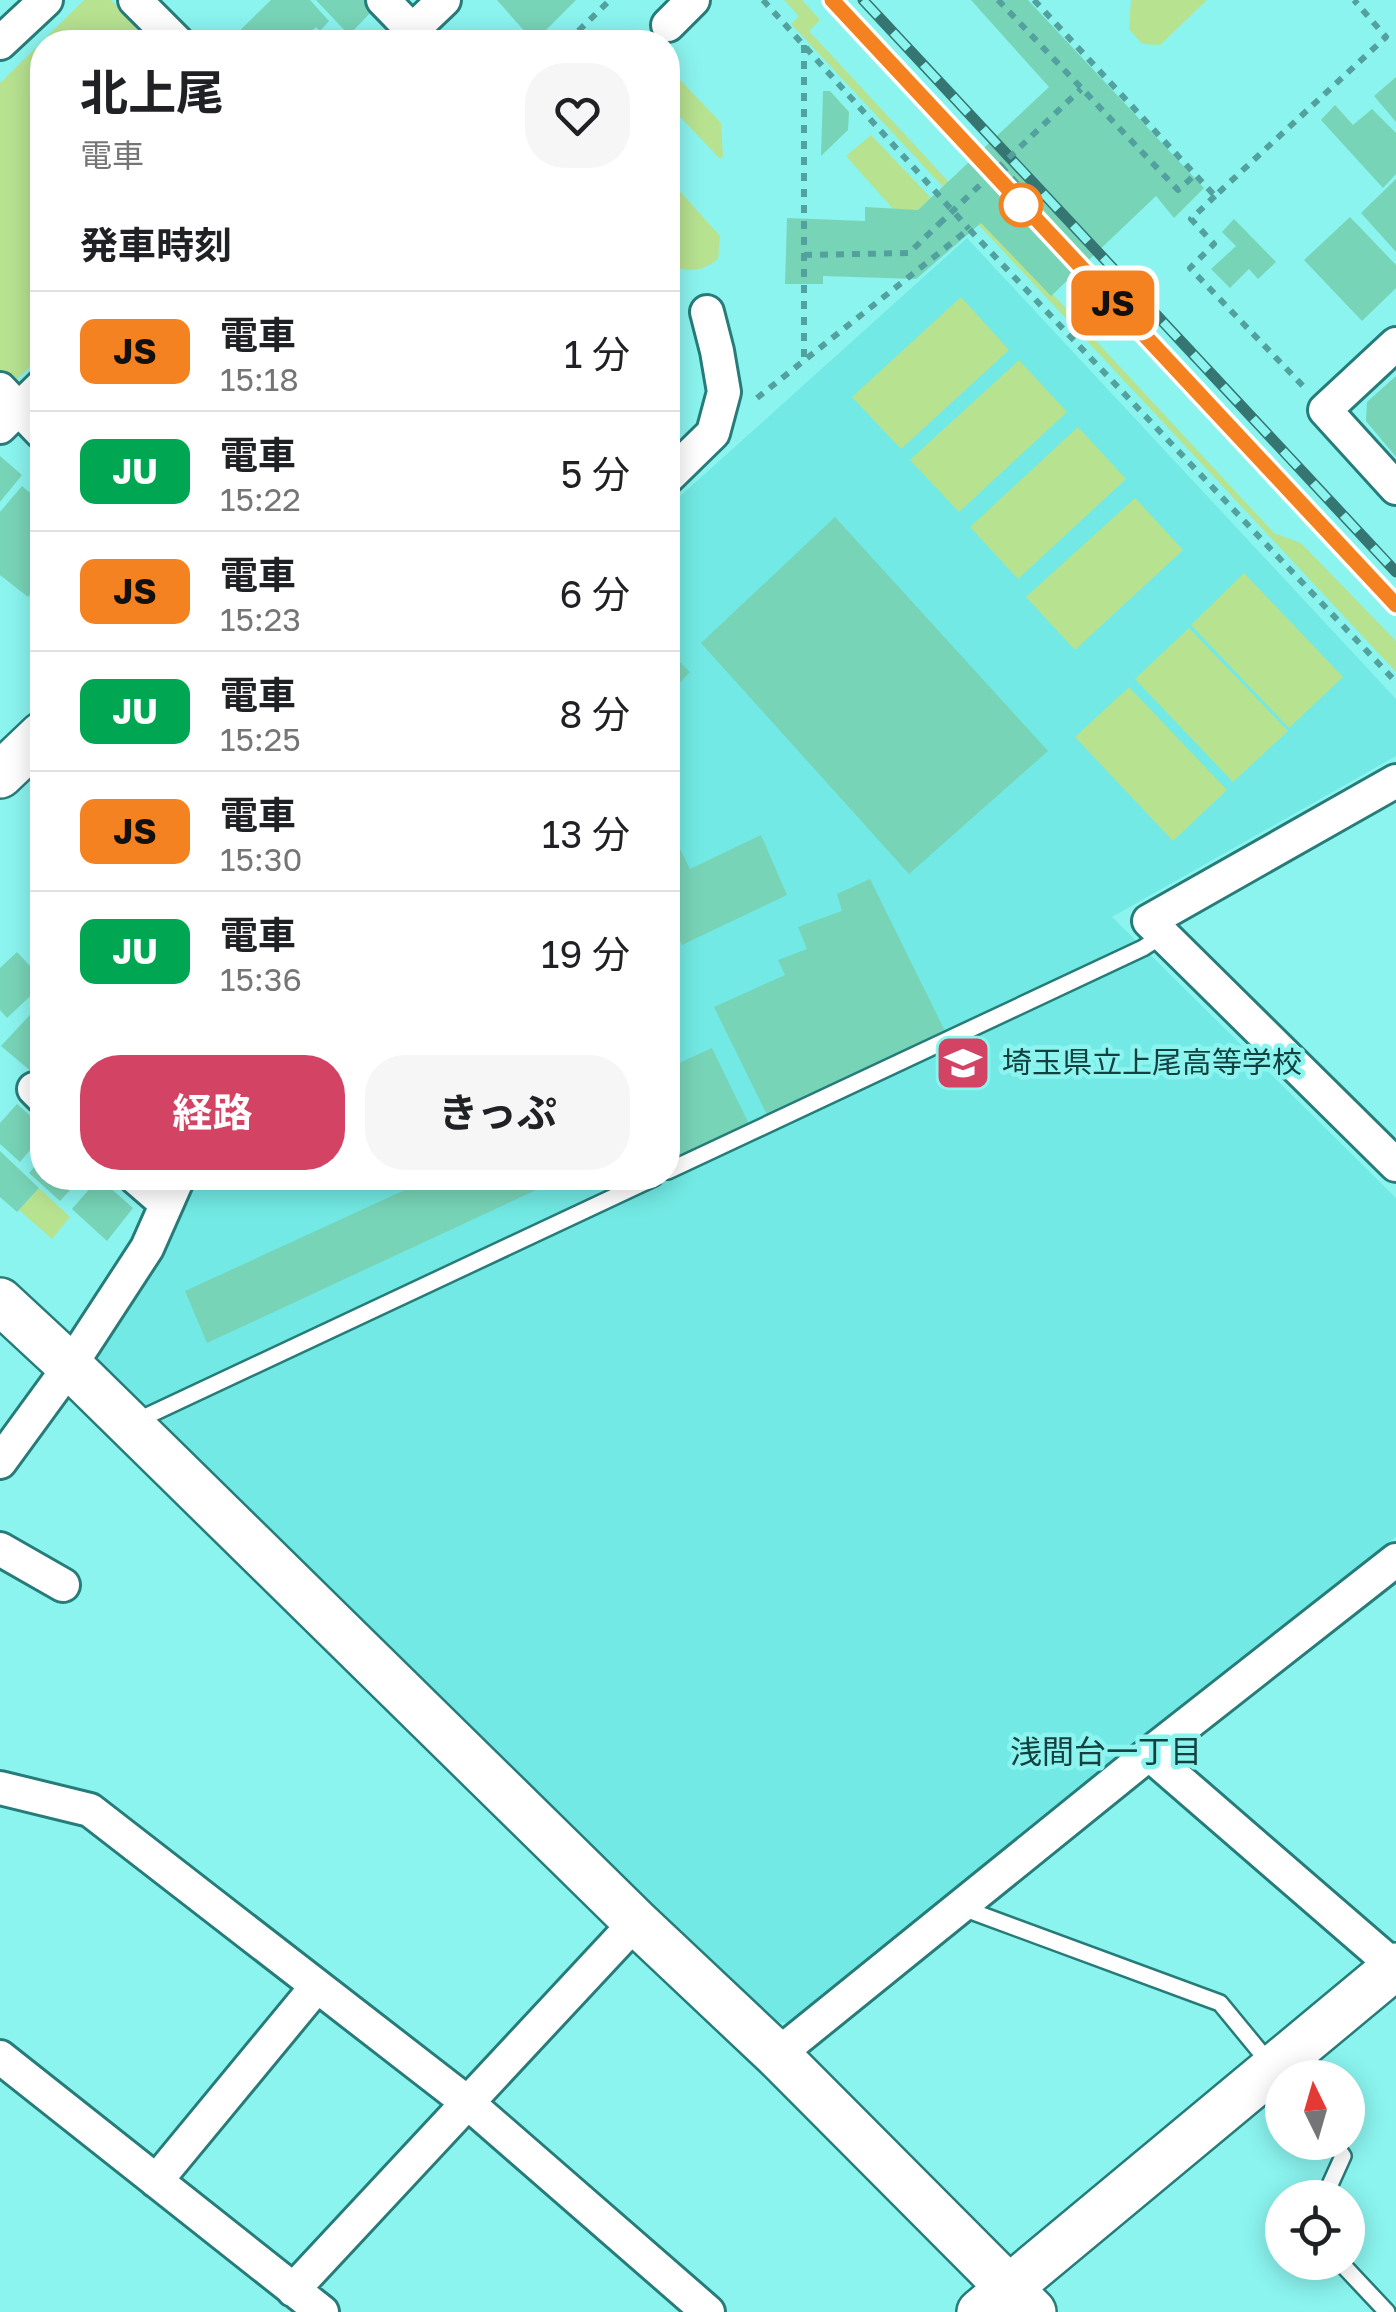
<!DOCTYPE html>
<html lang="ja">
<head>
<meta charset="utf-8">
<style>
  :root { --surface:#fff; --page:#f6f6f6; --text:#202124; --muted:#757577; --line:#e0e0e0; --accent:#d34464 }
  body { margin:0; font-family:"Golos Text","Noto Sans JP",sans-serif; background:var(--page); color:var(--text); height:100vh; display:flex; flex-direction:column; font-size:38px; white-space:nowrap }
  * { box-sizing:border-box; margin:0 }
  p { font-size:32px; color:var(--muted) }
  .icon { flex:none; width:55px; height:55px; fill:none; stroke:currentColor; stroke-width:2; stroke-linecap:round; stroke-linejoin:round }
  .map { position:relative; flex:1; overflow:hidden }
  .sheet { position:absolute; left:30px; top:30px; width:650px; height:1160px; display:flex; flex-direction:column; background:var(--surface); border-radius:40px; box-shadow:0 5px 25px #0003 }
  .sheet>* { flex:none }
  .badge { padding:0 20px; border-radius:15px; font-size:35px; line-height:65px }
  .needle { width:65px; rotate:355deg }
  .controls { position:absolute; left:1265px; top:2060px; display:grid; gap:20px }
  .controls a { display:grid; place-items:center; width:100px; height:100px; border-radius:50%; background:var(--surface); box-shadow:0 5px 25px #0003; font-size:50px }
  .map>.badge { position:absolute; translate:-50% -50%; box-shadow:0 0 0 5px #fff }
  h2 { padding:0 50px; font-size:38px; line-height:90px }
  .round { display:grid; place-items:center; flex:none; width:105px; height:105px; border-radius:40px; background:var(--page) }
  .summary { display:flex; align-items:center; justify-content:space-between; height:170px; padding:0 50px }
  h1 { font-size:48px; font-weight:700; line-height:75px }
  .action { display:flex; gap:20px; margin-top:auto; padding:20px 50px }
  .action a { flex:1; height:115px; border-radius:40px; background:var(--accent); color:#fff; font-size:40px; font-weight:700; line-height:115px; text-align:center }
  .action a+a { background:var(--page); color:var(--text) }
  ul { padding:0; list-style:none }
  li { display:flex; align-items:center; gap:30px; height:120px; padding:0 50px; border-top:2px solid var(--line) }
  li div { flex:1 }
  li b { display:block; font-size:38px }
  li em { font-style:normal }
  li .badge { min-width:110px; font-weight:700; text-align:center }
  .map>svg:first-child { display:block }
</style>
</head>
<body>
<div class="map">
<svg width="1396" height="2312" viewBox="0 0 1396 2312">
  <rect width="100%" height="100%" fill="#8bf4ef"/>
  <path fill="#72e9e4" d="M967,238L1396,699V756L1112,917L1396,1198V1537L792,2023L774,2022L98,1366L95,1350L175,1223L197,1178H668V507Z"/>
  <path fill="#b7e290" d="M84,0H111L151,42H42V355L13,383L0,370V83Z
    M784,0H802L820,20L809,31L1274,533L1301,543L1396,641V672L791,24L799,16Z
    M1131,0H1207L1160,45L1142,44L1129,29Z
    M668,67L721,123L723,156L722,158H719L668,104Z
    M871,135L931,198L918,210L893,209L846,156Z
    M668,178L720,236L718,259C699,274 690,270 668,267Z
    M961,297L1009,350L901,449L852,397Z
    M1019,360L1067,412L959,512L910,460Z
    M1078,427L1126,479L1018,579L970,527Z
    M1135,498L1183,550L1075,650L1026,597Z
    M1244,573L1343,677L1289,728L1191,625Z
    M1189,628L1288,731L1233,782L1135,679Z
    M1129,687L1227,790L1173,841L1075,737Z
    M39,1188L70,1217L52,1239L19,1210Z"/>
  <path fill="#78d4b7" d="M271,0H310L329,21L320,31L316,27L299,42H228Z
    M316,0H364L373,10L349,35Z
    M497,0H576L534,42Z
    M971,0H1028L1204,188L1174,218L1156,196L1051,296L981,223L916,279L823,276V284H785L787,218L865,221V207L918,210L1049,87Z
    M1396,77V122L1374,96Z
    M823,91H830L849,112L848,130L821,156Z
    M1335,105L1353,125L1372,109L1396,133V174L1383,188L1321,120Z
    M1396,179V252L1361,213Z
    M1350,217L1396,265V288L1362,321L1304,260Z
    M1234,219L1276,262L1258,279L1249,269L1230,288L1211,269L1236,246L1222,232Z
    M1396,376V457L1366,421L1367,402Z
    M0,456L22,475L0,502Z
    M22,486L42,503V578L28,597L0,575V512Z
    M835,517L1048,751L909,874L701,643Z
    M668,650L690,672L668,695Z
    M761,835L787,895L682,945L668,917V844L676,841L690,869Z
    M870,879L946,1033L769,1119L714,1007L785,975L778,960L807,949L798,927L842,911L837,894Z
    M17,952L42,979V985L7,1018L0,1010V968Z
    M40,1004L42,1006V1063L33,1073L1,1046Z
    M712,1048L749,1124L668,1163V1068Z
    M17,1104L42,1126V1136L20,1162L0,1144V1123Z
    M0,1151L39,1188L17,1212L0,1197Z
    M42,1158V1178H81L60,1201L29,1173Z
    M99,1178L133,1208L107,1241L72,1209Z
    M431,1178H562L207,1343L185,1291Z"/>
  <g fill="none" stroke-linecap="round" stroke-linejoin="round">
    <g stroke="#277c79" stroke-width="20">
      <path id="lane" d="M668,1171L1143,948L1163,935
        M135,1424L149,1415L654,1178
        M960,1907L1220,2003L1271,2065
        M1324,2198L1343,2156L1333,2142
        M1340,2262L1387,2312"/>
    </g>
    <g stroke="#277c79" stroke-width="38">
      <path id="street" d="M135,0L177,42
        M383,0L412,30
        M668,25L693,0
        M400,42L444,0
        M0,43L46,0
        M1396,344L1325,410L1396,488
        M0,389L42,433
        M0,427L42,386
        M668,477L713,433L724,392L717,351L707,312
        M1396,781L1149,921L1396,1165
        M34,1089L42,1097
        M136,1178L166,1204
        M0,1462L70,1366L147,1248L178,1178
        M0,1549L63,1585
        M1149,1754L1396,1968
        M0,1788L90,1810L468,2103L708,2312
        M777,2055L1149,1754L1396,1560
        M0,2057L322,2312
        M156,2181L317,1986
        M293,2290L636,1922"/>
    </g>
    <g stroke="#277c79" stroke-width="50">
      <path id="secondary" d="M0,775L42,735
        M0,1301L70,1366L636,1922L777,2055L1033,2312
        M980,2312L1396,1966"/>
    </g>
    <path stroke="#53a19e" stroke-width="6" stroke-dasharray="8 8" stroke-linecap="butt" d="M763,0L969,229
      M998,0L1178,190L1196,174
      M1034,0L1215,196L1386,37L1354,0
      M567,42L610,0
      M804,45V359
      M1001,166L1029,197
      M1215,196L1191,219L1214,244L1190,268L1304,387
      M804,255L909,253L939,224
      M757,398L969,229L1396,682"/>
    <use href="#lane" stroke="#fff" stroke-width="15"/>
    <use href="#street" stroke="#fff" stroke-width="32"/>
    <use href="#secondary" stroke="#fff" stroke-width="45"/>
    <g stroke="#357572" stroke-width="11">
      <path id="rail" d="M832,0L1396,605
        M863,0L1396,572"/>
    </g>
    <use href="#rail" stroke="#8bf4ef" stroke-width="8" stroke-dasharray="22" stroke-linecap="butt"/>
    <path stroke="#53a19e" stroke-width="6" stroke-dasharray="8 8" stroke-linecap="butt" d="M939,224L1081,89"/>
  </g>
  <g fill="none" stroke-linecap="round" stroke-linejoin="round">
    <g stroke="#fff" stroke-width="22">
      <path id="line" d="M832,0L1396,605"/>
    </g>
    <use href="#line" stroke="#f58220" stroke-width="15"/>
  </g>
  <defs>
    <g id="school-square" transform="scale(2.875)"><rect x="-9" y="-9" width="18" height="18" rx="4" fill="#d34464" stroke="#8bf4ef"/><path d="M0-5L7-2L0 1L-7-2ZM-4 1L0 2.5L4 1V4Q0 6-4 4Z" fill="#fff"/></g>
  </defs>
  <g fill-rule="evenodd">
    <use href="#school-square" x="963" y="1063"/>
  </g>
  <circle fill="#fff" stroke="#f58220" stroke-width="5" cx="1021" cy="205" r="20"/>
  <g text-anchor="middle" stroke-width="9" stroke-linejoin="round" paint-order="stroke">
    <g font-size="30" fill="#12413f" stroke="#8bf4ef" text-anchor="start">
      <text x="1002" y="1073">埼玉県立上尾高等学校</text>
    </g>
    <g font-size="32" fill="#12413f" stroke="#8bf4ef">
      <text x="1106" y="1763">浅間台一丁目</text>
    </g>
  </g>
</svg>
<div class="controls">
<a><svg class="needle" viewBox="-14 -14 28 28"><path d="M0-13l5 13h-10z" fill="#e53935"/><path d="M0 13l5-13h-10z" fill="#757577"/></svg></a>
<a><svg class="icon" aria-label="locate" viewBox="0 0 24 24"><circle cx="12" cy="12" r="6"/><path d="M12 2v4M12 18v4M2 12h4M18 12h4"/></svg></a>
</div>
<b class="badge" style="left:1113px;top:303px;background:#f58220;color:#111">JS</b>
<section class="sheet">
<div class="summary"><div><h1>北上尾</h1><p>電車</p></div><a class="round"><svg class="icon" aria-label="heart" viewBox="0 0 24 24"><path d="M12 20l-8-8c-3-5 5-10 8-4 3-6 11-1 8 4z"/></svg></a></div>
<h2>発車時刻</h2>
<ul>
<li><span class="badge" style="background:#f58220;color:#111">JS</span><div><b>電車</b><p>15:18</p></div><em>1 分</em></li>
<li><span class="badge" style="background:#00a651;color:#fff">JU</span><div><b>電車</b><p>15:22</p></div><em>5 分</em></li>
<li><span class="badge" style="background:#f58220;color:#111">JS</span><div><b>電車</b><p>15:23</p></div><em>6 分</em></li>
<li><span class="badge" style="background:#00a651;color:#fff">JU</span><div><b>電車</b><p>15:25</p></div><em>8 分</em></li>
<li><span class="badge" style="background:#f58220;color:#111">JS</span><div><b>電車</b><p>15:30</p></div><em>13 分</em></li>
<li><span class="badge" style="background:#00a651;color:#fff">JU</span><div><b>電車</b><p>15:36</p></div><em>19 分</em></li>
</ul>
<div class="action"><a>経路</a><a>きっぷ</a></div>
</section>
</div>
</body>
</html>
